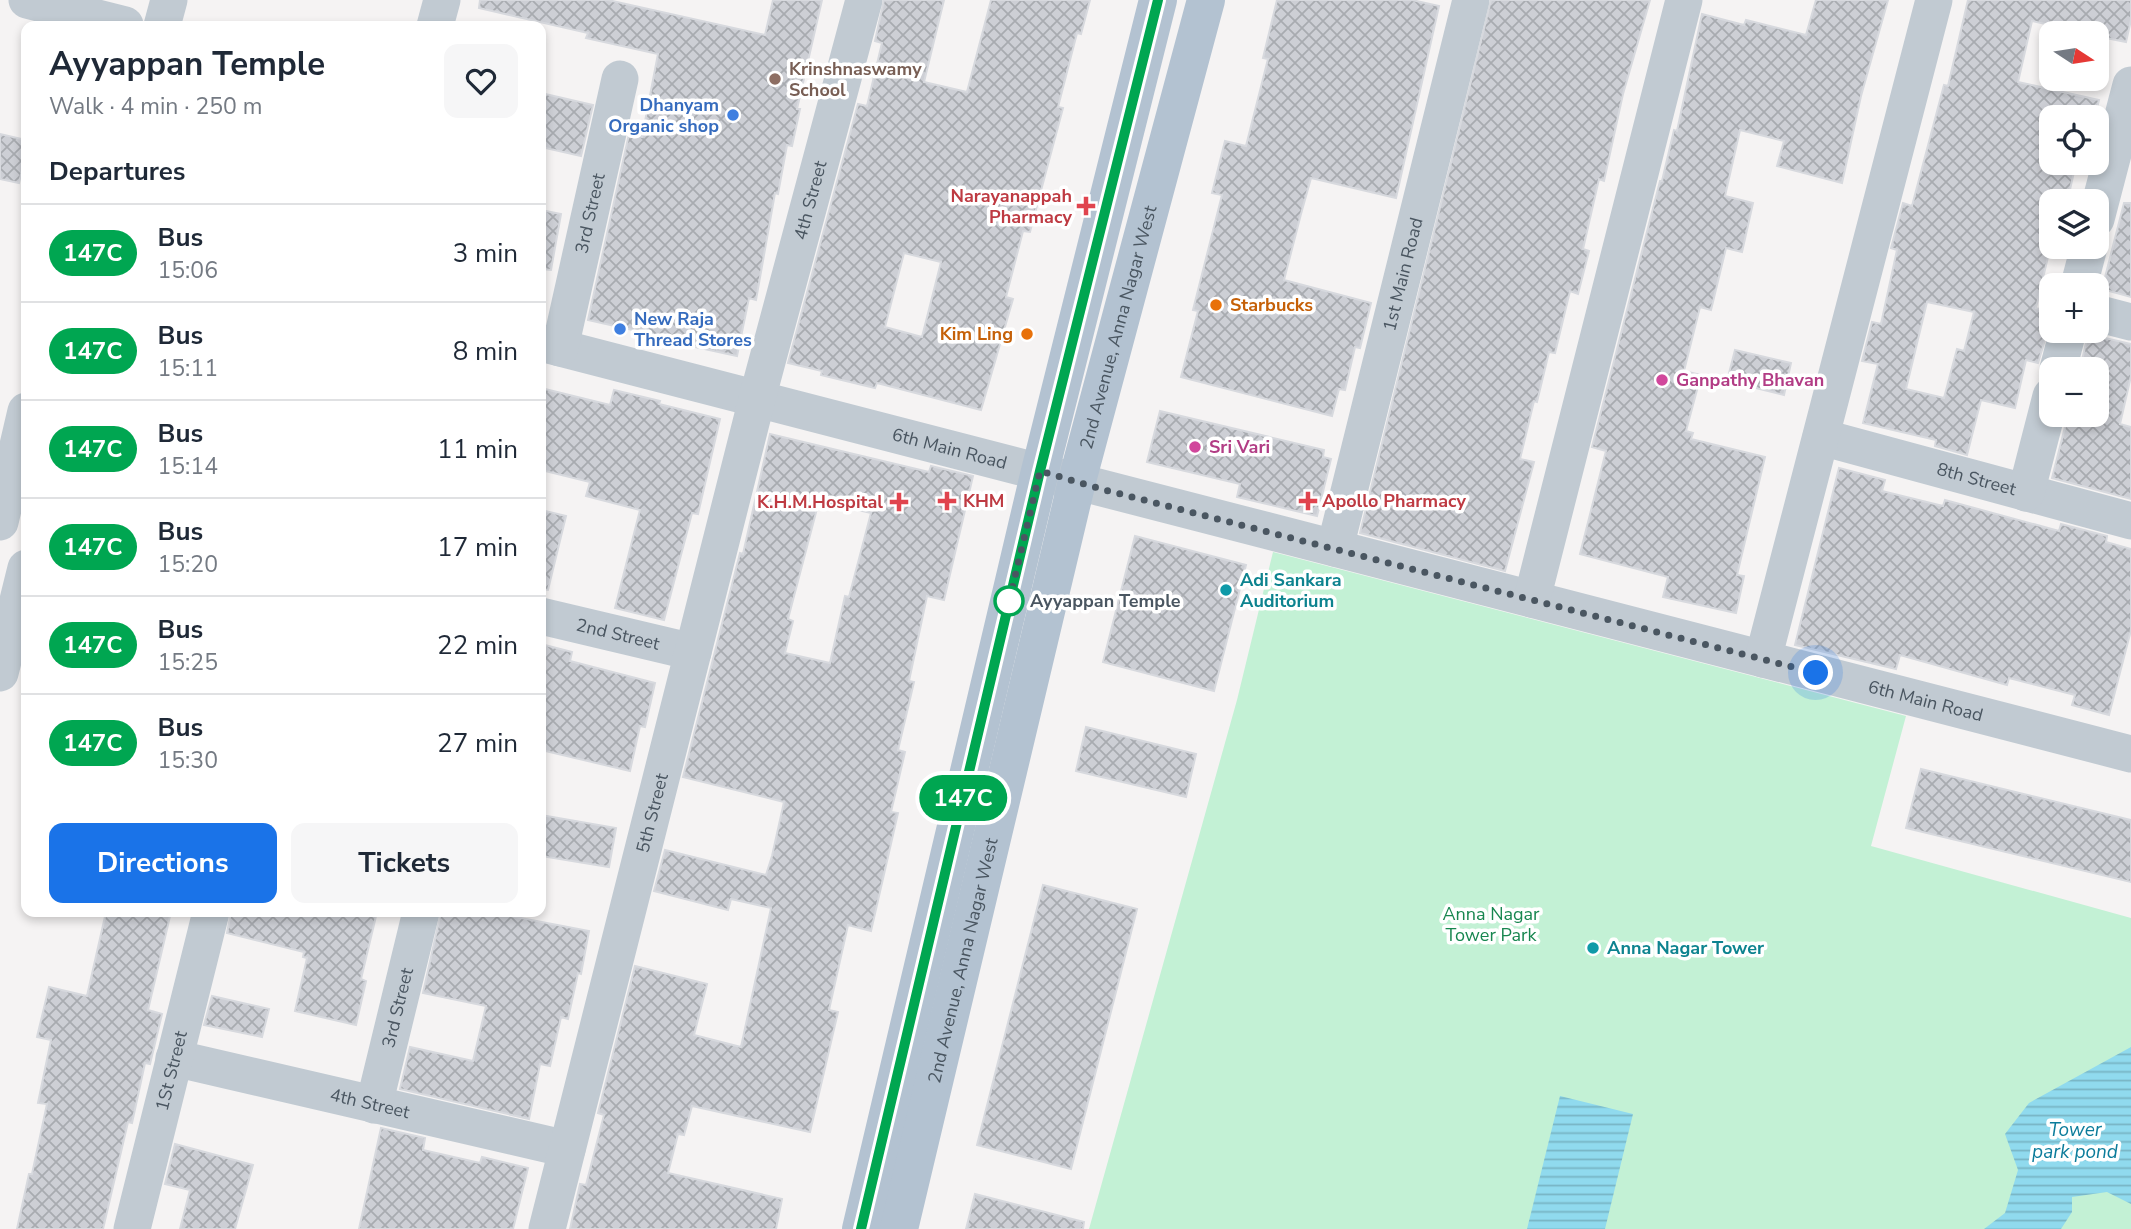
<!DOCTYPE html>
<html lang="en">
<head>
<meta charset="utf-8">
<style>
  :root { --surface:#fff; --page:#f6f6f7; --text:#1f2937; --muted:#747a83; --line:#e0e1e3; --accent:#1a73e8 }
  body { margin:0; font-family:"Nunito Sans",sans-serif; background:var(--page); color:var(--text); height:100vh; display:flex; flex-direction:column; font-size:26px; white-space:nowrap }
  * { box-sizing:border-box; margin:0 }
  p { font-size:23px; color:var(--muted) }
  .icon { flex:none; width:38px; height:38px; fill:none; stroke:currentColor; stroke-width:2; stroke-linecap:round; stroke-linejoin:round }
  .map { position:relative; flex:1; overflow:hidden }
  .panel { position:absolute; left:21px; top:21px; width:525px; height:896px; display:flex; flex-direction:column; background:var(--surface); border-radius:14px; box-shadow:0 4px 10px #0003 }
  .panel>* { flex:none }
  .badge { padding:0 14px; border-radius:23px; font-size:24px; line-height:46px }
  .needle { width:46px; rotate:102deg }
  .tools { position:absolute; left:2039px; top:21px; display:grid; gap:14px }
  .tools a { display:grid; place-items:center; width:70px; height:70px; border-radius:14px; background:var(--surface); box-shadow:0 4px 10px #0003; font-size:35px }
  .you { position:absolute; width:35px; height:35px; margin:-18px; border:5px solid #fff; border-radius:50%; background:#1a73e8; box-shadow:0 0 0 10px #1a73e833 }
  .map>.badge { position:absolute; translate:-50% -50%; box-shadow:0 0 0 4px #fff }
  h2 { padding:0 28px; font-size:26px; line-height:63px }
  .round { display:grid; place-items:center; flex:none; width:74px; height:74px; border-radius:14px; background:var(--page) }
  .head { display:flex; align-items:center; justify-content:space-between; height:119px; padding:0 28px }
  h1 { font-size:33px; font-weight:700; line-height:52px }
  .cta { display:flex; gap:14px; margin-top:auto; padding:14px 28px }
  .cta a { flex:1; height:80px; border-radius:14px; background:var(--accent); color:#fff; font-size:28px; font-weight:700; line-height:80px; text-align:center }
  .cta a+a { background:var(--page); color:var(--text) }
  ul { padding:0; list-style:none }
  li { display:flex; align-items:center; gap:21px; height:98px; padding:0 28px; border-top:2px solid var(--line) }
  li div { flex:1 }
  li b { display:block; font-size:26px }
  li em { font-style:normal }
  li .badge { min-width:77px; font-weight:700; text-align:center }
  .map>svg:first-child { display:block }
</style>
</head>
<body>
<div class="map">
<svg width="2131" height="1229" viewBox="0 0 2131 1229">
  <defs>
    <pattern id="water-rules" width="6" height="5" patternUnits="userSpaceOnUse" patternTransform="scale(1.75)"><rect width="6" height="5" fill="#90daee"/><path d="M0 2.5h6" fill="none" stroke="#78b4c4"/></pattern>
    <pattern id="building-cross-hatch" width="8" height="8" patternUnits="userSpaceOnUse" patternTransform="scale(1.75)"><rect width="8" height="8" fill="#cdcfd5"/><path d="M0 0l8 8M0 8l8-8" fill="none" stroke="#a8abb0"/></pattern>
  </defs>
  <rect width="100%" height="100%" fill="#f5f3f3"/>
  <path fill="#c3f1d5" d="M1273,552L1906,716L1871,846L2131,918V1229H1089L1237,700Z"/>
  <path fill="url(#water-rules)" d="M2131,1047V1204L2107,1192L2072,1197V1212L2061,1229H1984L2005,1213L2018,1170L2005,1134L2029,1103Z
    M1560,1096L1633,1114L1605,1229H1527Z"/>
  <path fill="url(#building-cross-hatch)" stroke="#d7d9de" stroke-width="2" fill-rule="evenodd" d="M480,0H608L765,35L773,0H822L797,109H800L792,146L787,145L778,194L775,193L756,300L749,298L737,356L663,340L664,337L588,320L629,134L642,137L658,54L586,38L588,33L479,8Z
    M884,0H944L924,82L967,92L991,0H1090L1081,34L1077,33L1058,107L1063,108L1030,232L1023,231L1006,297L1013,299L981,410L877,383L875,388L821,375L822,371L788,363L858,104L867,106L882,43L875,41ZM904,253L941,262L922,337L885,327Z
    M1277,0H1412L1439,6L1396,198L1311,178L1301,214L1284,280L1371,303L1360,348L1355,347L1345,390L1339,389L1332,416L1181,377L1198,311L1193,310L1222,195L1212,193L1225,141L1246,146L1268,59L1263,58Z
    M1491,0H1650L1623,94L1604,181L1599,179L1583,249L1589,251L1578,294L1570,291L1555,353L1549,352L1537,402L1534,401L1520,459L1534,462L1505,571L1360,533Z
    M1816,0H1888L1861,96L1842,183L1777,166L1784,141L1740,130L1725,196L1753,203L1742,252L1726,248L1711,310L1700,307L1684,371L1701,375L1686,431L1693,433L1691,439L1765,457L1737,575L1744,576L1736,613L1663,597L1668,577L1580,554L1606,451L1592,447L1660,181H1662L1674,130L1677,131L1702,14L1744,25L1746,20L1806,35Z
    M1968,0H2131V20L2126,42L2096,36V33H2085L2032,21L2018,82L2099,100L2095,117H2051V163H2076L2069,194L2051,190V244L2036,308L2051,312V320L2038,363L2026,360L2015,408L1981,400L1967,455L1935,446L1936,440L1863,423L1878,364L1862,361L1872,322L1881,324L1897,250L1891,248L1903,203L1912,206L1944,85L1948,86ZM1927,302L1974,312L1964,351L1957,349L1944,398L1906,389Z
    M541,93L593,105L581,156L541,147Z
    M0,134L26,140V154L19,183L0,179Z
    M2124,203H2131V297L2102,289Z
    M541,210L561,214L551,270L541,269Z
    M2088,334L2131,344V376L2120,424L2131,427V499L2052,478L2068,415H2096V369H2080Z
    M1735,350L1791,363L1784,395L1727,381Z
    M541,388L610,405L614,390L660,401L659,404L720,419L698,514L692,513L664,620L615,608L640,510L586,496L590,482L541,470Z
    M1160,411L1324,450L1323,457L1331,459L1317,516L1237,497L1240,484L1147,462Z
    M770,434L929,472L931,466L973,476L944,600L927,596L909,681L914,682L898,750L905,752L891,812L898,813L871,931L848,925L829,1010L838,1012L810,1132L692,1106L684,1135L678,1134L668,1173L782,1199L776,1229H570L580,1184L586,1185L604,1115L598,1113L635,966L707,984L694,1035L741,1047L771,908L731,899L728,910L654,891L665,850L766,875L772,856L784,802L683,777L740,553L743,554ZM819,501L871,513L849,597L845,596L830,663L785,653L793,621L788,619Z
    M1839,468L1885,480L1882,491L1943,506L1945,500L2059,531L2061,524L2107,536L2106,542L2131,549V630L2109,715L2072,705L2075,695L2009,678L2007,685L1900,655L1896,669L1795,645Z
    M541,510L566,516L548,590L541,589Z
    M1135,536L1246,565L1214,691L1103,662Z
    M541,644L572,652L570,661L655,683L645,727L640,726L630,771L541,750Z
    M1086,727L1196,754L1186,797L1076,771Z
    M1921,769L2131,820V882L1906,828Z
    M541,815L616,828L609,867L541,856Z
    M1043,885L1137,909L1071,1169L977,1145Z
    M106,912H171L148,1010L162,1014L150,1064L145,1063L132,1123L128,1122L103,1229H17L29,1174H32L47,1104L38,1103L51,1040L37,1037L49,987L87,996Z
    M231,912H377L361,979L366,981L356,1025L295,1011L307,958L303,957L304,952L227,933Z
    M441,912H490L589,931L581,974L578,973L568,1019L561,1017L550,1066L540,1064L529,1119L400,1089L410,1047L473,1061L486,1006L423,993Z
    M212,996L269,1009L262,1037L204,1025Z
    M381,1128L425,1138L423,1150L480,1163L482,1157L528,1168L513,1229H359Z
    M175,1144L253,1165L235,1229H180L190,1190L165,1184Z
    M975,1194L1084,1222L1083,1229H966Z"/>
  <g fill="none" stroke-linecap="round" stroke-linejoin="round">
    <g stroke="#c1cad2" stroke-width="37">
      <path d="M27,0L125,25"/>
      <path d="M162,26L169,0"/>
      <path d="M435,26L442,0"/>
      <path d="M2096,219L2131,85"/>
      <path d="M2079,285L2089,247"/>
      <path d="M2096,313L2131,322"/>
      <path id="s1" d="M541,343L2131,754"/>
      <path id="s2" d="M560,348L620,79"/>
      <path d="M2058,369L2068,331"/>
      <path id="s3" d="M1821,437L2131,521"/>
      <path d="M2026,493L2051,396"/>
      <path d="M0,522L26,411"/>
      <path id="s4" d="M1335,548L1471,0"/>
      <path d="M1532,599L1684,0"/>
      <path id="s5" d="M541,616L693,652"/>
      <path d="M1763,659L1934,0"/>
      <path d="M0,673L26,568"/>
      <path id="s6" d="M174,1058L567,1149"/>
      <path id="s7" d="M374,1105L421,912"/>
      <path id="s8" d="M132,1229L211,912"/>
      <path id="s9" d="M547,1229L757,399L864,0"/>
    </g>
    <g stroke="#b3c2d1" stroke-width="38">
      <path d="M861,1229L1040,471L1158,0"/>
      <path id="s10" d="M899,1229L1077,481L1206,0"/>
    </g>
  </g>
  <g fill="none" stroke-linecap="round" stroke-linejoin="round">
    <g stroke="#fff" stroke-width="16">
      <path id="line" d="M861,1229L1040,471L1158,0"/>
    </g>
    <use href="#line" stroke="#00a651" stroke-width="10"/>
    <path stroke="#4a5661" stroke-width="7" stroke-dasharray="0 12.6" d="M1009,601L1008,606L1040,471L1105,490L1816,673"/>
  </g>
  <circle fill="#8d6e63" stroke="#fff" stroke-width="2.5" cx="775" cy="79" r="7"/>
  <g fill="#3f7fe0" stroke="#fff" stroke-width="2.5">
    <circle cx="733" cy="115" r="7"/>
    <circle cx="620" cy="329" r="7"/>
  </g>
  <g fill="#e0444e" stroke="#fff" stroke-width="2.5">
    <path d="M1082.5 195.5h7v7h7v7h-7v7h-7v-7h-7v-7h7z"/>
    <path d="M943.5 490.5h7v7h7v7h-7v7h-7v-7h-7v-7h7z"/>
    <path d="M1304.5 490.5h7v7h7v7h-7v7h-7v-7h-7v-7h7z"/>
    <path d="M895.5 491.5h7v7h7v7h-7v7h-7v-7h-7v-7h7z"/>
  </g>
  <g fill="#e8710a" stroke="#fff" stroke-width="2.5">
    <circle cx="1216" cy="305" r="7"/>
    <circle cx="1027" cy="334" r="7"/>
  </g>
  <g fill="#d1479c" stroke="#fff" stroke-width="2.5">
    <circle cx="1662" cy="380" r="7"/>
    <circle cx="1195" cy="447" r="7"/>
  </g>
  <g fill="#0f9aa8" stroke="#fff" stroke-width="2.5">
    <circle cx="1226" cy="590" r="7"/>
    <circle cx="1593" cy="948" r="7"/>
  </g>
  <circle fill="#fff" stroke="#00a651" stroke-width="3.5" cx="1009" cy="601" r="14"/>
  <g text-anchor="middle" stroke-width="7" stroke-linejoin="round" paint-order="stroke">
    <g font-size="18" font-weight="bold" fill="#785e54" stroke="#fff" text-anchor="start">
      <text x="789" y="75">Krinshnaswamy<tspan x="789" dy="21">School</tspan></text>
    </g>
    <g font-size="18" font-weight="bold" fill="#366cbe" stroke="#fff" text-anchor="end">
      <text x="719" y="111">Dhanyam<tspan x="719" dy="21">Organic shop</tspan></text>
      <text x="634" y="325" text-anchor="start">New Raja<tspan x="634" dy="21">Thread Stores</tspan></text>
    </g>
    <g font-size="18" font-weight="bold" fill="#be3a42" stroke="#fff" text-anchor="end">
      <text x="1072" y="202">Narayanappah<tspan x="1072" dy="21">Pharmacy</tspan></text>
      <text x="963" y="507" text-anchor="start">KHM</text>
      <text x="1322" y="507" text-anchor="start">Apollo Pharmacy</text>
      <text x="883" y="508">K.H.M.Hospital</text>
    </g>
    <g font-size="18" fill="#4a5661" stroke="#fff">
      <text dy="6" stroke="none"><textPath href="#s9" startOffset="1062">4th Street</textPath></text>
      <text dy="6" stroke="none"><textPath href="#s2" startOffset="138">3rd Street</textPath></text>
      <text dy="6" stroke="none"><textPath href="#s4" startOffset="282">1st Main Road</textPath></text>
      <text dy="6" stroke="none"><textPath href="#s10" startOffset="928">2nd Avenue, Anna Nagar West</textPath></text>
      <text dy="6" stroke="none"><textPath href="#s1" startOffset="422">6th Main Road</textPath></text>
      <text dy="6" stroke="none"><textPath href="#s3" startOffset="161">8th Street</textPath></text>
      <text dy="6" stroke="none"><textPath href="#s5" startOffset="79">2nd Street</textPath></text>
      <text dy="6" stroke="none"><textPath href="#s1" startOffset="1430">6th Main Road</textPath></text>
      <text dy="6" stroke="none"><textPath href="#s9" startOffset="429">5th Street</textPath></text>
      <text dy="6" stroke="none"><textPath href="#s10" startOffset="276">2nd Avenue, Anna Nagar West</textPath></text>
      <text dy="6" stroke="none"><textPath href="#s7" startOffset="100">3rd Street</textPath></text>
      <text dy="6" stroke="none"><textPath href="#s8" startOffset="163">1St Street</textPath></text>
      <text dy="6" stroke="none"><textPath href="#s6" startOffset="201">4th Street</textPath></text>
    </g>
    <g font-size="18" font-weight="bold" fill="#c56008" stroke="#fff" text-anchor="start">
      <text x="1230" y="311">Starbucks</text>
      <text x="1013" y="340" text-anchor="end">Kim Ling</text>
    </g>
    <g font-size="18" font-weight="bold" fill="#b23c85" stroke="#fff" text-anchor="start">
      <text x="1676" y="386">Ganpathy Bhavan</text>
      <text x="1209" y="453">Sri Vari</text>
    </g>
    <g font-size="18" font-weight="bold" fill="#0d838f" stroke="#fff" text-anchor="start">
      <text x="1240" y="586">Adi Sankara<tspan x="1240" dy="21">Auditorium</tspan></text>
      <text x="1607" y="954">Anna Nagar Tower</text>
    </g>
    <g font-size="18" font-weight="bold" fill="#4a5661" stroke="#fff" text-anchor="start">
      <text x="1030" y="607">Ayyappan Temple</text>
    </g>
    <g font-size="18" fill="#17864f" stroke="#fff">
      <text x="1491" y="920">Anna Nagar<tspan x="1491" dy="21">Tower Park</tspan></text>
    </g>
    <g font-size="19" font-style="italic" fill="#0c7c9b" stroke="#fff">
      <text x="2075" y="1136">Tower<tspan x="2075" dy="22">park pond</tspan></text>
    </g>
  </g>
</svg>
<div class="tools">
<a><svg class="needle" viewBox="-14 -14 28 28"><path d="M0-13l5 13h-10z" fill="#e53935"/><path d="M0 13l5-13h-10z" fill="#747a83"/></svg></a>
<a><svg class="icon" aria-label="locate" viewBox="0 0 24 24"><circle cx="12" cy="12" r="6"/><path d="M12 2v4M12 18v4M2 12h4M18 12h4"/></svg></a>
<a><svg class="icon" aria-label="layers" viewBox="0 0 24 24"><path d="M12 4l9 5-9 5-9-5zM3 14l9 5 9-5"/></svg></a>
<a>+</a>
<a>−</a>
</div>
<div class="you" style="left:1816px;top:673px"></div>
<b class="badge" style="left:963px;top:798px;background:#00a651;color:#fff">147C</b>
<section class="panel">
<div class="head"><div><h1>Ayyappan Temple</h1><p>Walk · 4 min · 250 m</p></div><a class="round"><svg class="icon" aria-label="heart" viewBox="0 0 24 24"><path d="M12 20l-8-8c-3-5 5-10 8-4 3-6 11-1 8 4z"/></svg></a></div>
<h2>Departures</h2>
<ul>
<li><span class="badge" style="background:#00a651;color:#fff">147C</span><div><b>Bus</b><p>15:06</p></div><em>3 min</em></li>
<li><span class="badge" style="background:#00a651;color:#fff">147C</span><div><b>Bus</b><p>15:11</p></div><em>8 min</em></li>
<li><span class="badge" style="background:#00a651;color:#fff">147C</span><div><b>Bus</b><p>15:14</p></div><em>11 min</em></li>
<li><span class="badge" style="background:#00a651;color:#fff">147C</span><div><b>Bus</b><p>15:20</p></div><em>17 min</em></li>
<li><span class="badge" style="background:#00a651;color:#fff">147C</span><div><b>Bus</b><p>15:25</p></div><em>22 min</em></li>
<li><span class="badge" style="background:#00a651;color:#fff">147C</span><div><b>Bus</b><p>15:30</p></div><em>27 min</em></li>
</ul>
<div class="cta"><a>Directions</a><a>Tickets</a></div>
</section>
</div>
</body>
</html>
